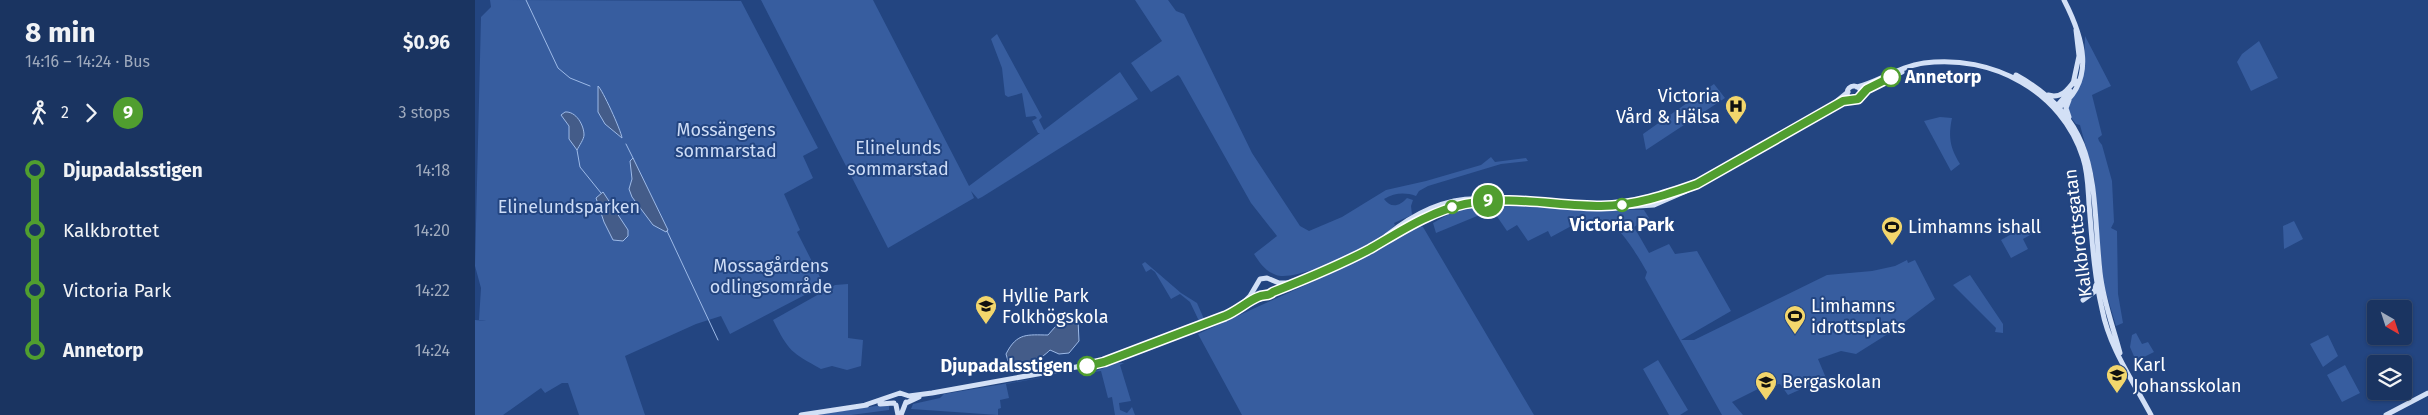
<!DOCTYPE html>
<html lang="en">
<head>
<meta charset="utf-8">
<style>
  :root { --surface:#1a3461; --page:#273f6a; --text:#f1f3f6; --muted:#9faabd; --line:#384f76 }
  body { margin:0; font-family:"Fira Sans",sans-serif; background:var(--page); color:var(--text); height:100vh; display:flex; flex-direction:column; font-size:19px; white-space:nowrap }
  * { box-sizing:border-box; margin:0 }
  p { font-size:16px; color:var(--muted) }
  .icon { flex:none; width:28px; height:28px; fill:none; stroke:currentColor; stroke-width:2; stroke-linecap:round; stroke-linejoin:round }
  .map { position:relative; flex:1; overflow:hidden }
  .details { display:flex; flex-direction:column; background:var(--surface); width:475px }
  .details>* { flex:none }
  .badge { padding:0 10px; border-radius:16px; font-size:18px; line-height:32px }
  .needle { width:32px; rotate:141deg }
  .tools { position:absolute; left:1892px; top:300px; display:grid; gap:10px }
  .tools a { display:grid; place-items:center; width:45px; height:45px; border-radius:5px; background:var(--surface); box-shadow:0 1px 4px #0004,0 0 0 1px var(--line); font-size:25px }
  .map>.badge { position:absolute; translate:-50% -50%; box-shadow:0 0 0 2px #fff }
  .legs { display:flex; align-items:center; gap:8px; height:55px; padding:0 25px; font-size:16px }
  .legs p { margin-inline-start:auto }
  .head { display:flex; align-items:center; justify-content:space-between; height:85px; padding:0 25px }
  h1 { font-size:28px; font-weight:700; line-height:38px }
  ul { padding:0 25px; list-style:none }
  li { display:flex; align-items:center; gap:18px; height:60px; font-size:19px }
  li i { display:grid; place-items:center; width:8px; height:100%; margin:0 6px; background:currentColor }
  li i::after { content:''; width:12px; height:12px; margin:-6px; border:4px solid; border-radius:50%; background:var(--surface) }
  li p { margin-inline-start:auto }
  li:first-child i { background:linear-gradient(#0000 50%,currentColor 0) }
  li:last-child i { background:linear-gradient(currentColor 50%,#0000 0) }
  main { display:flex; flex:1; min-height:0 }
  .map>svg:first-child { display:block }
</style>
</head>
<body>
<main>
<section class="details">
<div class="head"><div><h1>8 min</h1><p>14:16 – 14:24 · Bus</p></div><b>$0.96</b></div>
<div class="legs"><svg class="icon" aria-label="walk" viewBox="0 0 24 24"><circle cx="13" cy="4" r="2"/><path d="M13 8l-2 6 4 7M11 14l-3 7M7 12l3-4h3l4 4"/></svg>2<svg class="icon" aria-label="forward" viewBox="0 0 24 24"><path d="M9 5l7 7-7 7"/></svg><b class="badge" style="background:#509e2f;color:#fff">9</b><p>3 stops</p></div>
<ul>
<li><i style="color:#509e2f"></i><b>Djupadalsstigen</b><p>14:18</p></li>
<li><i style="color:#509e2f"></i><span>Kalkbrottet</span><p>14:20</p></li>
<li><i style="color:#509e2f"></i><span>Victoria Park</span><p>14:22</p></li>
<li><i style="color:#509e2f"></i><b>Annetorp</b><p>14:24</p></li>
</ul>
</section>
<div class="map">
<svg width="1953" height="415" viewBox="0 0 1953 415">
  <rect width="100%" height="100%" fill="#234581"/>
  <path fill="#375d9f" d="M15,0L266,1L343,148L328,156L338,178L309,194L325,230L322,232L349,285L255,334L246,316L221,324L150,356L170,415H104L93,383H87L70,393L66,388L28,415H0V320L11,321L4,320L6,288L0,266L6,17L16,7Z
    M286,0H398L494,186L565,133H563L557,121L562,118L560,116L551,117L547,93L533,97L530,95L527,68L516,39L522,34L567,117L564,120L569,130L645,72L663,99L507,197L503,199L496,191L499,198L413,248Z
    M660,0H693L701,11L709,14L777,153L825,226L834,231L867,217L911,190L951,181L1006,165L1016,157L1020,162L1051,158L1053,161L1026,164L953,186L944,191L941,196C929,192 920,193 909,199C916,209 925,206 932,198L938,200L936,206L937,215L919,223L920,225C911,235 898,245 886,250C869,258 818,281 801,275C790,271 785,263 779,254L802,236L776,203L705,77L703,75L676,92L656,63L687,41Z
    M1610,36L1636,86L1617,95L1627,135L1623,138L1624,141L1627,145L1637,181L1639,222L1636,228L1642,231L1643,294L1648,323L1641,326L1628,282L1619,177L1605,125L1601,124L1594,115L1593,108L1609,68Z
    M1784,41L1803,78L1776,91L1762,62L1767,54Z
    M1239,84L1250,98L1171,150L1168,134Z
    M1465,117L1477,118C1473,137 1475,148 1485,164L1476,171L1449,121Z
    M1011,204L1169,210L1174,218L1159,227L1174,253L1194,244L1200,254L1222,251L1256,311L1206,340H1219L1352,275L1397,271L1420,266L1432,260L1433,263L1440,260L1460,299L1419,330L1381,354L1366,351L1343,359L1351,378L1313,395L1305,384L1289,386L1257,402L1268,415H1247L1170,278L1172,272C1163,257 1144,221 1125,220C1119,220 1110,227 1104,230L1100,224L1076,237L1073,231L1053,241L1042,225L1032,231L1021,215L1007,214L961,233L958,223L986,207Z
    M1819,221L1828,239L1809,249L1808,226Z
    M1556,223L1560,224L1564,230L1548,239L1553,249L1536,258L1526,240Z
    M943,225L948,227L1059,415H767L723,334L868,268Z
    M670,262L706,293L722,303L729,319L724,321L715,302L705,294L696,299L680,272L676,269L671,272L667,264Z
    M1495,275L1528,324V333L1520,332L1521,328L1478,285Z
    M373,284V338L388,340L386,366L372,370L357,366L346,369C316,352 314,352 298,320L360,285Z
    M1661,333L1667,344L1673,342L1679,352L1661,361L1655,347L1657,335Z
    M1853,335L1863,356L1848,367L1835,344Z
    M1183,360L1213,410L1205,415H1194L1168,369Z
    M642,363H649L645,365L656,401L644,403L645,410L652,413L657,407L660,415H640L637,397L633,398L626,371L618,372Z
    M1870,365L1885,393L1867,402L1852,375Z
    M575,376L531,384L534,398L525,400L526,408L523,409V415L436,409L438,404L465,398L469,394Z
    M414,404V410L376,415H340Z"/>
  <path fill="#445c89" stroke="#9dbae8" d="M123,86C127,89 146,130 147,138L130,124L123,112Z
    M90,112C101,111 109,125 109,135C109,139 104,146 102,150L94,139V126L86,115Z
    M158,158L193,230L191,232L178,225L157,197L154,189L157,179L155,161Z
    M128,192L153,230V236L148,241L138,240L129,222L121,198Z
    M597,317L603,320L604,341L594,353L584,354L575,350C566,359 545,373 533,361L531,354C542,332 553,335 573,335L588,318Z"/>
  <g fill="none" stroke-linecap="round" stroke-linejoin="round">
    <path stroke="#9dbae8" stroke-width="1" d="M51,0L83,68L95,78L115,86
      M151,144L158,158
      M102,150L105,167L126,193
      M192,231L243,340"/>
    <path stroke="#d3e0f6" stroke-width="5" d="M1541,75C1628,123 1616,187 1625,272C1628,301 1638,326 1645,353
      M1598,84L1604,56L1601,30
      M1372 93a7 7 0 1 1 14 0a7 7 0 1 1-14 0Z
      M1382,87C1405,81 1425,66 1449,63C1517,54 1587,91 1608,158C1613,173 1613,189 1614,204C1617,239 1619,275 1627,309C1634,347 1658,381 1676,415
      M1386,95L1392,89L1427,72
      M1573,95C1586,99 1593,90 1600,80
      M1594,100L1591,108L1594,117
      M1362,101L1373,92
      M1581,107L1595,91
      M1582,109C1623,81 1607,35 1589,0
      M1021,200L1147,207L1179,205L1209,192L1361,105L1376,99
      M1146,205L1177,199L1212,187
      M911,236C939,213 973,196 1010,199
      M1608,300L1619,292L1621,285
      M765,306L775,296L785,279L792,278L804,283H818
      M431,403L444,397
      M405,404L419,403
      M390,405L425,393L434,396L457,393L629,362L731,324L766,309L782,297L793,296L798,292L867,263L961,212L993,204L1023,200
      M421,405L423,415
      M326,415L392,405
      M426,415L431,402
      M1911,415L1953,393"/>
  </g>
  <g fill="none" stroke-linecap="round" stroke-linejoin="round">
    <g stroke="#fff" stroke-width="11">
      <path id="line-1" d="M612,366L629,362L750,316C762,311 773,301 783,297C789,294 793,297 798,292C831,279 863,266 895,249C926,231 954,212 990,204C1035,195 1081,206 1126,206C1159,206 1191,195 1222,184L1368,101L1383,99L1392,89L1416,77"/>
    </g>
    <use href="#line-1" stroke="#509e2f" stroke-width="8"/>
  </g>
  <defs>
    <g id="hospital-pin" transform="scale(1.125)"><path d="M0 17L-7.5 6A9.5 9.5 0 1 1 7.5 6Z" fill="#f3d66c" stroke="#234581"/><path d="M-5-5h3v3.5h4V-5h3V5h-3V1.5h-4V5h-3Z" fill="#111"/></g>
    <g id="stadium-pin" transform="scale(1.125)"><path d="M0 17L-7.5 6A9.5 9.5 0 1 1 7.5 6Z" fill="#f3d66c" stroke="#234581"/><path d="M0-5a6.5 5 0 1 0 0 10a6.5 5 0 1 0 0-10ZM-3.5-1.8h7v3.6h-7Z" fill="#111"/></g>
    <g id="university-pin" transform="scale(1.125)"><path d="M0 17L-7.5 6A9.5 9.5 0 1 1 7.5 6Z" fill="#f3d66c" stroke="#234581"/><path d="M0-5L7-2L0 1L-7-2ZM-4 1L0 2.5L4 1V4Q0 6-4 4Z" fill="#111"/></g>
    <g id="school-pin" transform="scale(1.125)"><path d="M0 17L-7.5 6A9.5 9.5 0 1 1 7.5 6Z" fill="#f3d66c" stroke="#234581"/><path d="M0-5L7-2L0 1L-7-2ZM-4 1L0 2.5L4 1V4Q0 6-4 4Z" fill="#111"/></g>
  </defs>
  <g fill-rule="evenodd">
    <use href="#hospital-pin" x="1261" y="106"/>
    <use href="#stadium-pin" x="1417" y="227"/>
    <use href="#university-pin" x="511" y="306"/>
    <use href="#stadium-pin" x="1320" y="316"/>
    <use href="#school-pin" x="1642" y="375"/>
    <use href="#school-pin" x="1291" y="382"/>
  </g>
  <g fill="#fff" stroke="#509e2f" stroke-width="2.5">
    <circle cx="1416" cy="77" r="9"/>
    <circle cx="1147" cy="205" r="6"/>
    <circle cx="977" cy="207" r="6"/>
    <circle cx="612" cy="366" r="9"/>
  </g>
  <g text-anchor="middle" stroke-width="4" stroke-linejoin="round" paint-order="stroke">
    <g font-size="18" font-weight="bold" fill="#fff" stroke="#234581" text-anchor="start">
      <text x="1430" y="83">Annetorp</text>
      <text x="1147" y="231" text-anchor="middle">Victoria Park</text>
      <text x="598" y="372" text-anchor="end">Djupadalsstigen</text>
    </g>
    <g font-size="18" fill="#fff" stroke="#234581" text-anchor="start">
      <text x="1245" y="102" text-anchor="end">Victoria<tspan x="1245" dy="21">Vård &amp; Hälsa</tspan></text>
      <text x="1433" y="233">Limhamns ishall</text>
      <text x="527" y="302">Hyllie Park<tspan x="527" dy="21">Folkhögskola</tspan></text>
      <text x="1336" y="312">Limhamns<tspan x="1336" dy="21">idrottsplats</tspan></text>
      <text x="1658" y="371">Karl<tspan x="1658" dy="21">Johansskolan</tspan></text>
      <text x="1307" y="388">Bergaskolan</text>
    </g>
    <g font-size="18" fill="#cddcf6" stroke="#234581">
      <text x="251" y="136">Mossängens<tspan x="251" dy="21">sommarstad</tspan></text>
      <text x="423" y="154">Elinelunds<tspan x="423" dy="21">sommarstad</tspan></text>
      <text x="94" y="213">Elinelundsparken</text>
      <text x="296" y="272">Mossagårdens<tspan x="296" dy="21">odlingsområde</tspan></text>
    </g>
    <g font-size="18" fill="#fff" stroke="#234581">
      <text transform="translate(1603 233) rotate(-97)" y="6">Kalkbrottsgatan</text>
    </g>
  </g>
</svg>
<div class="tools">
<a><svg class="needle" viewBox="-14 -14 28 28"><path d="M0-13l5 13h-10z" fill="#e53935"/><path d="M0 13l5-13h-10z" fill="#9faabd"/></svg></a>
<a><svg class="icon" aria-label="layers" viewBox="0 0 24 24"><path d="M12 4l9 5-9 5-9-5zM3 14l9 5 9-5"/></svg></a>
</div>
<b class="badge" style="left:1013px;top:201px;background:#509e2f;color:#fff">9</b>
</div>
</main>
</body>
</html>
